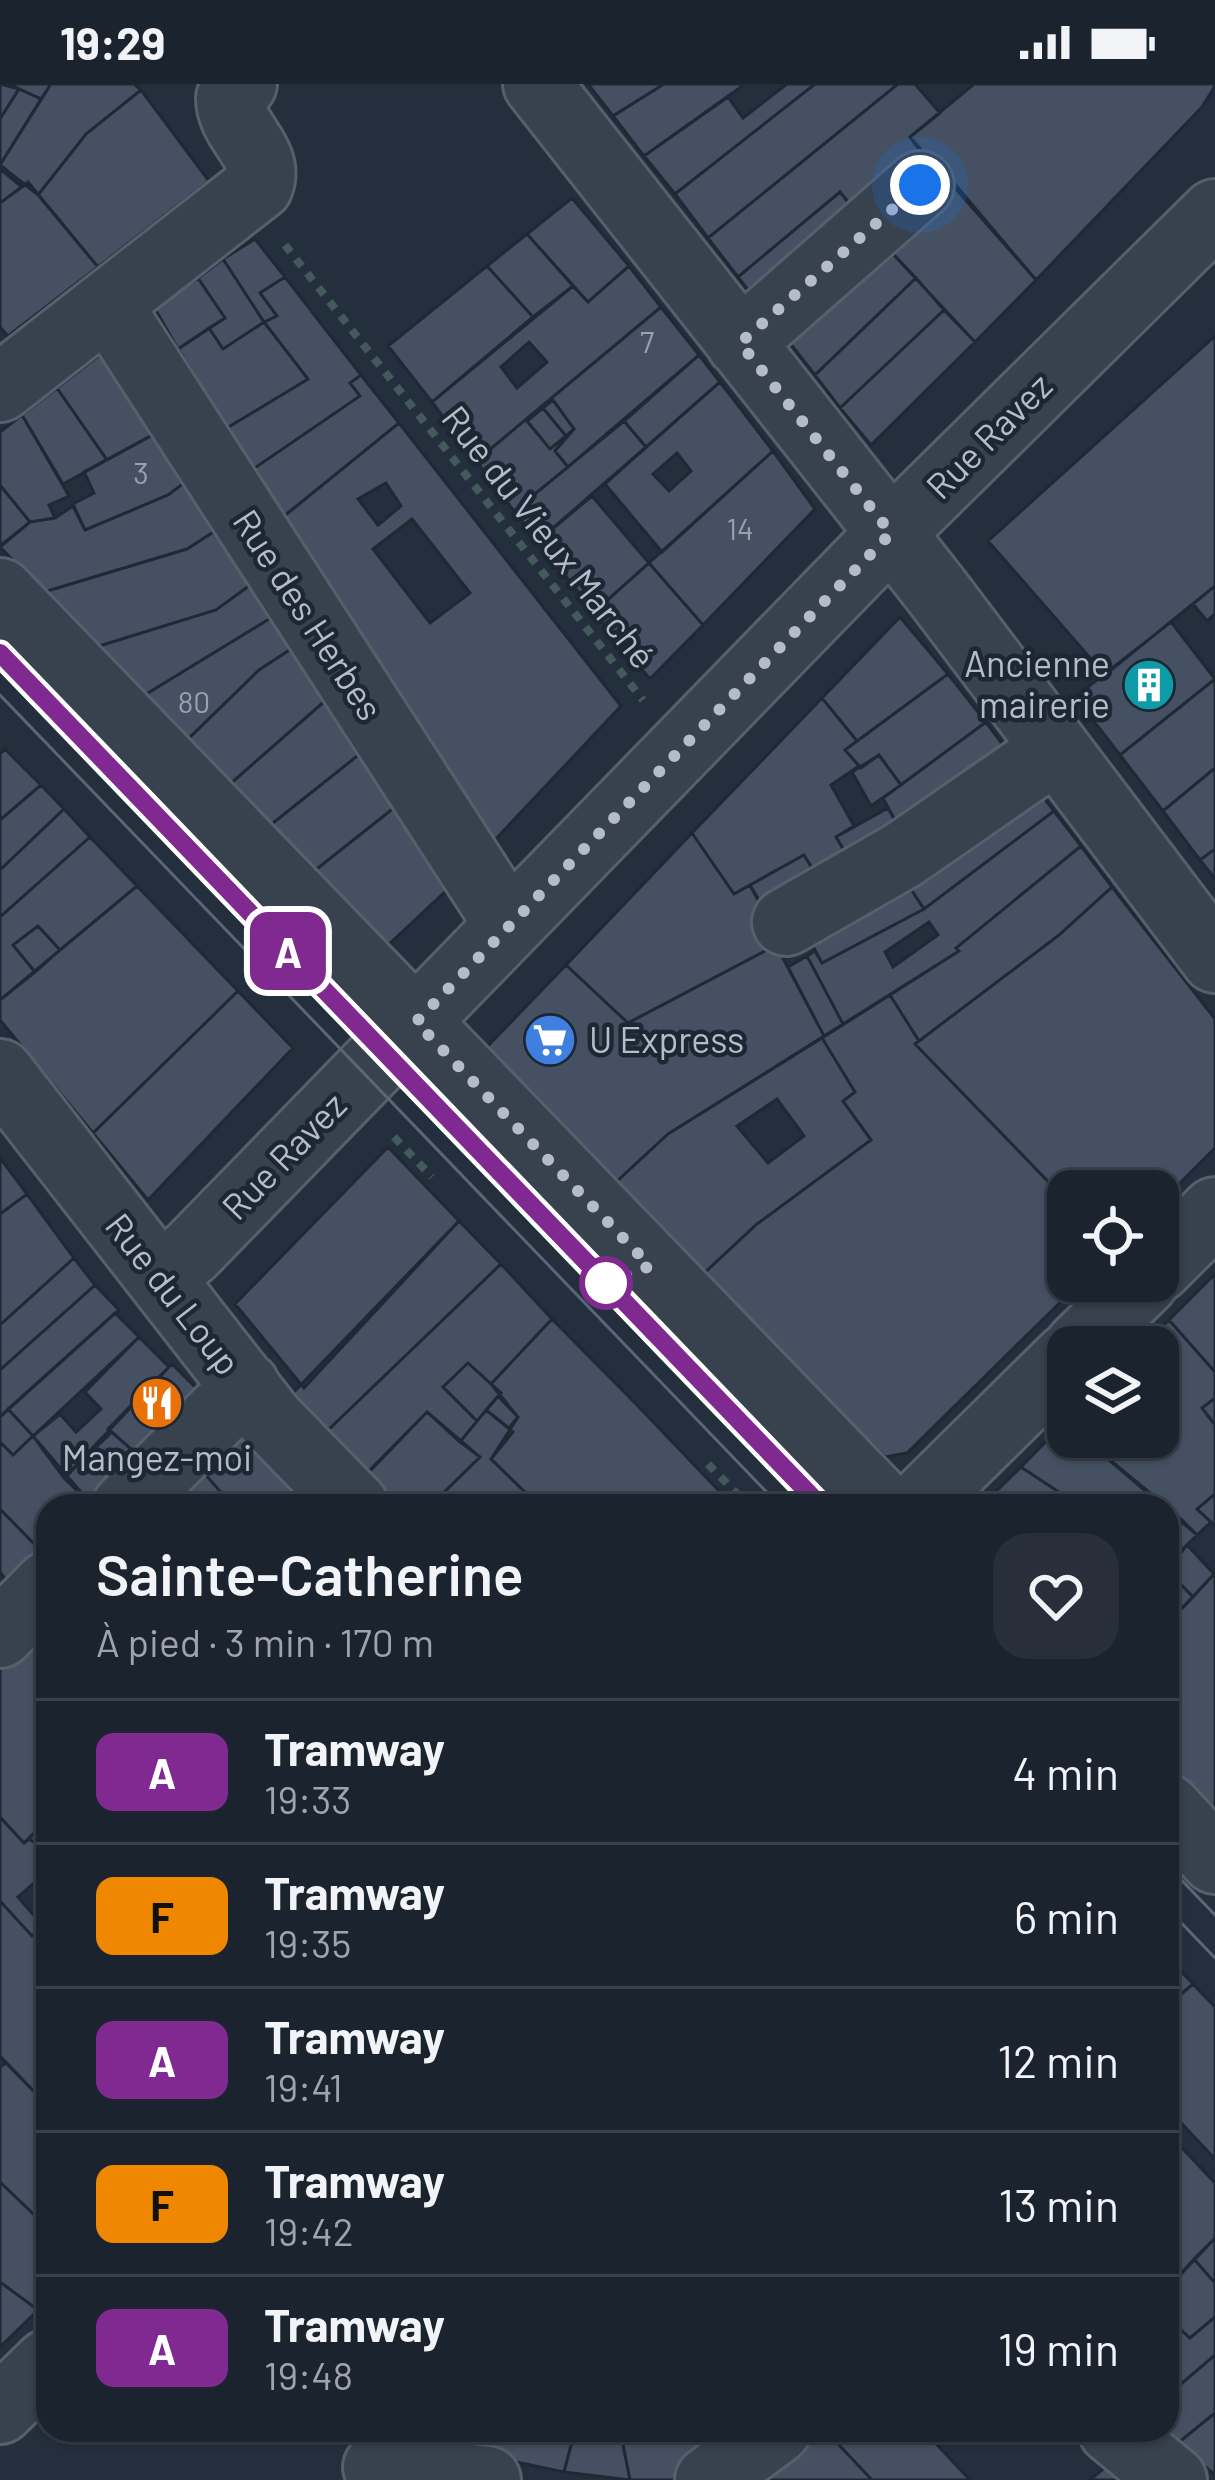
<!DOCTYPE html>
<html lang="fr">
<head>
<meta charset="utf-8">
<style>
  :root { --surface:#1b232e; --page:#282f3a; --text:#f1f3f6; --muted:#a0a4aa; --line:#39404a }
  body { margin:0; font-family:Barlow,sans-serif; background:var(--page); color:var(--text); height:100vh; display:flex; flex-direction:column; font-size:45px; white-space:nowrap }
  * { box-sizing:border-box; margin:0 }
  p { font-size:39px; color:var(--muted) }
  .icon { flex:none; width:66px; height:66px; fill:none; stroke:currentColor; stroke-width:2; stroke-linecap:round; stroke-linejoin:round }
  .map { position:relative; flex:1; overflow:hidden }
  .drawer { position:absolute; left:36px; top:1410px; width:1143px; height:948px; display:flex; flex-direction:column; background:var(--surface); border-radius:36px; box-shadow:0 3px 9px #0004,0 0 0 3px var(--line) }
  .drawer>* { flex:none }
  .badge { padding:0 24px; border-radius:18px; font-size:42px; line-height:78px }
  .fabs { position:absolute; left:1047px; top:1086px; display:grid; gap:24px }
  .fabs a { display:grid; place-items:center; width:132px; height:132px; border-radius:24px; background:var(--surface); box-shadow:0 3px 9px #0004,0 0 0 3px var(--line); font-size:60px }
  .you { position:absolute; width:60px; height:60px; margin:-30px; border:9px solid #fff; border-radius:50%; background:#1a73e8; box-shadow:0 0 0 18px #1a73e833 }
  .map>.badge { position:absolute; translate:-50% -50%; box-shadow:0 0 0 6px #fff }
  .round { display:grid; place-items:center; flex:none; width:126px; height:126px; border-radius:36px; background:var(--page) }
  .head { display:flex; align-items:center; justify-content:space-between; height:204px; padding:0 60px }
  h1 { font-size:57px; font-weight:600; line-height:90px }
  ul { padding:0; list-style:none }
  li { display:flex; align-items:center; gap:36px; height:144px; padding:0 60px; border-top:3px solid var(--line) }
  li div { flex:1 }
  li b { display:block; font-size:45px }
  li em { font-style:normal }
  li .badge { min-width:132px; font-weight:700; text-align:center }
  .status { display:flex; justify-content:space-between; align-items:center; height:84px; padding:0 60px; background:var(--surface); direction:ltr }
  .status svg { height:33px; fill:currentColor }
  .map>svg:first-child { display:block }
</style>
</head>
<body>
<div class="status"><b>19:29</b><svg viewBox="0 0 49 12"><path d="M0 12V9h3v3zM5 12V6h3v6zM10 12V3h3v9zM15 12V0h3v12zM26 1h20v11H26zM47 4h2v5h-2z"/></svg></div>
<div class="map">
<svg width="1215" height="2396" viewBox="0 0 1215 2396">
  <rect width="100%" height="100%" fill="#242f3e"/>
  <path fill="#455162" stroke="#1f2835" stroke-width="3" fill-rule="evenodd" d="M0,0L19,5L0,35Z
    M9,0H51L41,15Z
    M51,0H134L141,6L86,50L38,111L0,81Z
    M588,0H664L613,32Z
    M664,0H745L644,72L613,32Z
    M787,0H815L675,110L644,72L728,13L743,34Z
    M815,0H898L708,154L675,110Z
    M898,0H915L940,29L910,53L926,75L861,134L840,108L738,193L708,154Z
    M974,0H1215V2L1202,23L1036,196L910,53Z
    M19,5L41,15L0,81V35Z
    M141,6L209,97L98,183L38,111L86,50Z
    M0,85L22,103L0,119Z
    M948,92L1036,196L975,258L878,154Z
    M28,98L98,183L8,252L0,243V119Z
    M840,108L861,134L762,224L738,193Z
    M572,114L629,182L588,218L527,150Z
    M527,150L573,202L533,233L487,182Z
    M878,154L916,194L815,291L778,244Z
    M255,155L285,193L260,209L277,232L264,238L223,175Z
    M223,175L264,238L223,265L209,244L225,234L198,194Z
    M487,182L533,233L432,318L388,262Z
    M629,182L661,223L476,377L432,318L573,202L588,218ZM529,258L547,278L517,304L501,283Z
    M285,193L361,291L350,299L360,312L243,392L252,383L227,344L308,295L264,238L277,232L260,209Z
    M198,194L225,234L178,265L154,223Z
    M916,194L944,226L840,324L815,291Z
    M661,223L699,271L568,383L555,367L574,345L553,316L542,322Z
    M944,226L975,258L871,361L840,324Z
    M264,238L308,295L227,344L178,265L209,244L223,265Z
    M1215,252V502L1105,591L988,457Z
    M106,266L158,348L107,376L57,304Z
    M699,271L720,298L646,363L624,337Z
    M361,291L399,339L272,442L243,392L360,312L350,299Z
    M720,298L773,367L662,468L605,400ZM677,369L691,387L669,407L653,390Z
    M57,304L107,376L63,400L22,331Z
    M553,316L574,345L566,352L543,324Z
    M542,322L527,337L550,365L566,352L555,367L568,383L514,427L476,377Z
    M543,324L566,352L550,365L527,337Z
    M22,331L69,412L49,421L55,434L30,438L0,401V348Z
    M624,337L646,363L538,457L514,427Z
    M399,339L621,622L493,758L284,432ZM386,399L401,422L378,441L358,415ZM412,435L470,509L430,539L373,465Z
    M158,348L188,396L168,411L85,446L73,420L94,409L84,388Z
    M773,367L815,425L703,541L649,479Z
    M188,396L218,445L187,465L44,508L0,463L30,438L55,434L73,422L85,446L168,411Z
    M0,401L30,438L0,462Z
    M592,412L649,479L594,528L538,457Z
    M218,445L253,499L216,526L96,563L44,508L187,465Z
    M649,479L703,541L650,595L594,528Z
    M253,499L274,532L143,612L96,563L216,526Z
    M1215,502V530L1207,537L1193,520Z
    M274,532L294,563L259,586L186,657L143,612Z
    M900,533L948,590L857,657L822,614Z
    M1171,538L1215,595L1120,671L1075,613Z
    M294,563L326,616L229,701L186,657L259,586Z
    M948,590L986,638L901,701L879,671L861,684L845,666Z
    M1215,595V684L1163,727L1120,671Z
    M822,614L857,657L845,666L859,682L831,701L854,742L836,753L854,783L823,802L804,771L734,810L692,749Z
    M326,616L361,669L268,743L229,701Z
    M986,638L1017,680L904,753L883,714Z
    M5,665L41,701L0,736V670Z
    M361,669L395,723L313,788L268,743Z
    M879,671L901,701L871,722L852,688Z
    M1215,684V765L1200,776L1163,727Z
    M1031,697L1054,727L924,825L901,790Z
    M41,701L64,725L0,786V736Z
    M395,723L448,805L387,862L313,788Z
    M888,724L904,753L854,783L836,753Z
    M64,725L90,753L0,833V786Z
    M1054,727L1081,762L956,864L959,867L843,940L807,872L815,867L822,879L924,825ZM929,838L938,851L893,883L885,868Z
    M692,749L734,810L750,801L784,857L628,939L566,881Z
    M90,753L137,802L60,866L38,842L13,861L35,888L0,916V833Z
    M1081,762L1112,803L1059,851L919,957L890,911L959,867L956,864Z
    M1215,765V795L1200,776Z
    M804,771L823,802L768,835L750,801Z
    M901,790L924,825L822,879L802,842Z
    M137,802L238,907L93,1049L0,936V916Z
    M1112,803L1215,935V1064L1158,1121V1107H1068V1118L915,960L1059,851Z
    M38,842L60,866L35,888L13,861Z
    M776,861L824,952L668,1050L614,1100L484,966L566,881L628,939Z
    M807,872L843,940L824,952L788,883Z
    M238,907L293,964L148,1116L93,1049Z
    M890,911L919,957L915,960L1068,1118V1197H1082L907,1369L885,1373L701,1192L757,1140L871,1056L843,1017L855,1008L822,954Z
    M822,954L855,1008L843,1017L871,1056L757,1140L701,1192L614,1100L668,1050ZM777,1015L804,1052L768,1079L737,1042Z
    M388,1063L459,1137L304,1304L235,1220Z
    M0,1074L27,1110L0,1130Z
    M27,1110L74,1174L0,1241V1130Z
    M459,1137L501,1180L325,1349L289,1313Z
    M74,1174L95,1201L0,1286V1241Z
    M501,1180L552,1235L491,1300L468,1279L443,1303L477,1337L460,1358L427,1328L366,1391L325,1349Z
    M1215,1190V1288L1169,1236Z
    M95,1201L119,1226L0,1333V1286Z
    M115,1229L139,1253L33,1352L8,1325Z
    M552,1235L637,1321L721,1409L703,1422H517L529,1412L491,1375L518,1333L491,1300Z
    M1169,1236L1215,1288V1314L1202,1324L1215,1341V1410L1197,1425L1211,1438L1197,1451L1082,1353H1158V1263H1142Z
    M139,1253L169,1283L64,1394L33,1352L60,1330L76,1348L101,1325L85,1308Z
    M468,1279L501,1309L477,1337L443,1303Z
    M172,1280L200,1308L141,1374L108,1345Z
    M498,1312L518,1333L509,1344L486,1326Z
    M1215,1314V1341L1202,1324Z
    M8,1325L33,1352L13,1371L0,1358V1333Z
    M486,1326L513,1348L491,1375L529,1412L517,1422H430L480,1373L460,1358Z
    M427,1328L480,1373L430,1422H398L365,1391Z
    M1064,1339L1068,1353H1082L1166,1422H1080L1021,1383Z
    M236,1345L302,1414L295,1422H233L196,1380Z
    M112,1348L141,1374L100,1422H93L64,1394Z
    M33,1352L91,1420L48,1422V1464L43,1469L0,1425V1358L13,1371Z
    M196,1380L233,1422H154Z
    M1021,1383L1080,1422H981Z
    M721,1409L733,1422H703Z
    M1215,1410V1442L1197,1425Z
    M1167,1423L1184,1438L1167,1453Z
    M0,1425L43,1469L11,1502L0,1488Z
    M1184,1438L1197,1451L1167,1480V1453Z
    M1187,1461L1214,1490L1193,1513L1167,1486Z
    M1167,1486L1193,1513L1167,1540Z
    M1215,1489V1727L1167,1677V1540Z
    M48,1530V1582L24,1555Z
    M24,1555L48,1582V1735L24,1759L0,1733V1579Z
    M0,1733L24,1759L29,1755L48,1767V1787L18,1813L43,1842L32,1852L0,1817Z
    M45,1738L48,1751L40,1761L29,1755Z
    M0,1817L32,1852L43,1842L48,1847V2022L0,1972Z
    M1167,1873L1193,1900L1167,1922Z
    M1193,1900L1215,1923V2075L1167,2024V1922Z
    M6,1979L48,2022V2144L0,2098V1983Z
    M1167,2048L1215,2099V2154L1167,2205Z
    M0,2098L48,2144V2216L38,2226L0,2198Z
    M1215,2154V2199L1194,2175Z
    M1194,2175L1215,2199V2233L1190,2254L1167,2233V2205Z
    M0,2198L38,2226L0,2263Z
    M1167,2233L1190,2254L1215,2233V2271L1167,2312Z
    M1215,2271V2329L1178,2359L1165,2346L1167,2312Z
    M1215,2329V2391L1178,2359Z
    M419,2346H513L483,2371L431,2363Z
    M513,2346H575L564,2388L483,2371Z
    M575,2346H620L630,2396L564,2388Z
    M620,2346H692L708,2374L673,2396H630Z
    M692,2346H747L708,2374Z
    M809,2346H825L872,2396H749Z
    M825,2346H936L929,2352L970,2396H872Z
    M1109,2380L1128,2396H1090Z"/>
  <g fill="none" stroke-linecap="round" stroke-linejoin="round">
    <g stroke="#565f6c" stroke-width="72">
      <path id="minor" d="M537,0L935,505L1215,875
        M108,221L509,841
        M740,259L920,101
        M0,304L259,102C272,69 230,48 230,14L243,0
        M0,508L884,1422
        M786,838L903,771L1056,665
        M0,989L270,1335L355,1422
        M1158,1184L1215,1127
        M160,1193L191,1168L891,449L1215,129
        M1078,1263L1145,1197
        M126,1422L246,1302
        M917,1422L1068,1273
        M0,1550L48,1501
        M1167,1724L1215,1776
        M0,2326L48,2279
        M1112,2346L1173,2396
        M377,2383L487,2396
        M709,2396L777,2346"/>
    </g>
    <path stroke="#44595c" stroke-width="8" stroke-dasharray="9 9" stroke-linecap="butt" d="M285,161L643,616
      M394,1053L432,1093
      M708,1380L749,1422"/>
    <use href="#minor" stroke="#38414e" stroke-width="66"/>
    <path stroke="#5a6575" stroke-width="3" d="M0,569L821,1422
      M0,611L780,1422
      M1167,1781L1215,1831
      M1167,1824L1215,1874"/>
  </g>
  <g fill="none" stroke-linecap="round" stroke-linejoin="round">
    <g stroke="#fff" stroke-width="27">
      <path id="line" d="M0,569L821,1422"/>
    </g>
    <use href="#line" stroke="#802990" stroke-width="18"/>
    <path stroke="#b4bcc9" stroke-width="12" stroke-dasharray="0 21.6" d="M606,1199L650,1182L416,938L891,449L740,259L920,101"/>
  </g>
  <defs>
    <g id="building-disc" transform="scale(2.7)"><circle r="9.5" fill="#0f9aa8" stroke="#1d2633"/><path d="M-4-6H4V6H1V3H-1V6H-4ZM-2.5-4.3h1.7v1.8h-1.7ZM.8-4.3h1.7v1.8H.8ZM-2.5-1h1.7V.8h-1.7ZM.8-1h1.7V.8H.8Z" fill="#fff"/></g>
    <g id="supermarket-disc" transform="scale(2.7)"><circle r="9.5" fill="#3f7fe0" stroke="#1d2633"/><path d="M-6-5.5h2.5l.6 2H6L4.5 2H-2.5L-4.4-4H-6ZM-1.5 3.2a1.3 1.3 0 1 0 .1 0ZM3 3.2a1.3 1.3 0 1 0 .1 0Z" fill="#fff"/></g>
    <g id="restaurant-disc" transform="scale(2.7)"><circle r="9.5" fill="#e8710a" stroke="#1d2633"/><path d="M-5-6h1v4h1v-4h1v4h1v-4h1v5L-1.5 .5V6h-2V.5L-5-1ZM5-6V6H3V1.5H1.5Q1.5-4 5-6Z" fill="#fff"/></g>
  </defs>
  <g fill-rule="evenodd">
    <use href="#building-disc" x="1149" y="601"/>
    <use href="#supermarket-disc" x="550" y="956"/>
    <use href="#restaurant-disc" x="157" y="1319"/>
  </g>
  <circle fill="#fff" stroke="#802990" stroke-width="6" cx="606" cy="1199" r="24"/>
  <g text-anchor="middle" stroke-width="9" stroke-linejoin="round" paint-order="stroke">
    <g font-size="30" fill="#98a1af">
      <text x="647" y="269">7</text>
      <text x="141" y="400">3</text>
      <text x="740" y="456">14</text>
      <text x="194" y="629">80</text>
    </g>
    <g font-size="36" fill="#b4bcc9" stroke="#1d2633">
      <text transform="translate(989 352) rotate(-45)" y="13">Rue Ravez</text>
      <text transform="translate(549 453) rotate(52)" y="13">Rue du Vieux Marché</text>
      <text transform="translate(308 531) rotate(57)" y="13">Rue des Herbes</text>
      <text transform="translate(284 1072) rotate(-46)" y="13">Rue Ravez</text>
      <text transform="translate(173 1210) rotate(52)" y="13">Rue du Loup</text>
    </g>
    <g font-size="36" fill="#b4bcc9" stroke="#1d2633" text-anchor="end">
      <text x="1110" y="593">Ancienne<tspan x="1110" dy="41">mairerie</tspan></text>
      <text x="589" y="969" text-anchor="start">U Express</text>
      <text x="157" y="1387" text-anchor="middle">Mangez-moi</text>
    </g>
  </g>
</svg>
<div class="fabs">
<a><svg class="icon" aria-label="locate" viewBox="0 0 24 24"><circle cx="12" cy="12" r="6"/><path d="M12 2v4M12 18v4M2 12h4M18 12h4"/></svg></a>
<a><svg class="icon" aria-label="layers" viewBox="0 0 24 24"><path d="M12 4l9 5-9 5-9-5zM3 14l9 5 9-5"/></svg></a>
</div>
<div class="you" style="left:920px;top:101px"></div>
<b class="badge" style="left:288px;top:867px;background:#802990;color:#fff">A</b>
<section class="drawer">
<div class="head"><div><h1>Sainte-Catherine</h1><p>À pied · 3 min · 170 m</p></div><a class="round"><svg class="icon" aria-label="heart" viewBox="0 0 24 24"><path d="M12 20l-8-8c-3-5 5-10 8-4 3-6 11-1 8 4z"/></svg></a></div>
<ul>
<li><span class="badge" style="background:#802990;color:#fff">A</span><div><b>Tramway</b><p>19:33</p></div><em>4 min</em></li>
<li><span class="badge" style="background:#f08700;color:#111">F</span><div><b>Tramway</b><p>19:35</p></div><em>6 min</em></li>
<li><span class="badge" style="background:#802990;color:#fff">A</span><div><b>Tramway</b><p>19:41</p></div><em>12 min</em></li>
<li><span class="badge" style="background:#f08700;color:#111">F</span><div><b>Tramway</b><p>19:42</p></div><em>13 min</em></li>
<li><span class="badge" style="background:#802990;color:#fff">A</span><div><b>Tramway</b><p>19:48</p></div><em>19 min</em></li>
</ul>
</section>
</div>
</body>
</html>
